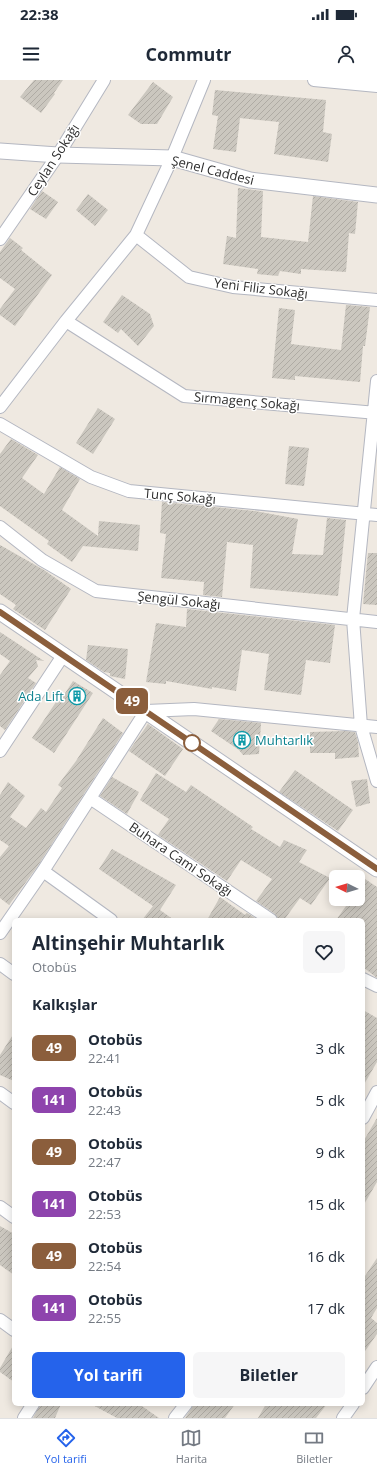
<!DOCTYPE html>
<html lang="tr">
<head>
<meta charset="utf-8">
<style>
  :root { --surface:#fff; --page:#f6f6f7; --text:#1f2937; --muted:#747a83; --line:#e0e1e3; --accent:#2563eb }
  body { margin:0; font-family:"Open Sans",sans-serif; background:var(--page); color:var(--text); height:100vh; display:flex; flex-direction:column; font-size:15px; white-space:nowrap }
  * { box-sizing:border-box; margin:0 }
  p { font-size:13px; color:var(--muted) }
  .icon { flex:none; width:22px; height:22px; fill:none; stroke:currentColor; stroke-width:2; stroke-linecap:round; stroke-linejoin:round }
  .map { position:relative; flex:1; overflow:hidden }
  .drawer { position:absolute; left:12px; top:838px; width:353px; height:488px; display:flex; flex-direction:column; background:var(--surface); border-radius:6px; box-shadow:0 2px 10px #0003 }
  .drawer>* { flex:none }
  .badge { padding:0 8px; border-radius:6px; font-size:14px; line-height:26px }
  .needle { width:26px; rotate:275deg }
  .tools { position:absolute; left:329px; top:790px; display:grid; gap:8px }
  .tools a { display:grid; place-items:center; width:36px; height:36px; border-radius:6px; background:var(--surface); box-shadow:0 2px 10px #0003; font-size:20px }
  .map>.badge { position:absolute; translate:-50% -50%; box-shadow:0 0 0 2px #fff }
  h2 { padding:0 20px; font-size:15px; line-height:36px }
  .round { display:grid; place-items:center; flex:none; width:42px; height:42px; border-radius:6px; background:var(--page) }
  .summary { display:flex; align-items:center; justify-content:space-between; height:68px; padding:0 20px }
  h1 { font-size:19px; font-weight:700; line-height:30px }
  .primary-button { display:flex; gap:8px; margin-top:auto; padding:8px 20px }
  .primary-button a { flex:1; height:46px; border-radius:6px; background:var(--accent); color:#fff; font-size:16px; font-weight:700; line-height:46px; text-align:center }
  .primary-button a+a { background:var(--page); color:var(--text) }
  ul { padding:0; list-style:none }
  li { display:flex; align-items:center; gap:12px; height:52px; padding:0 20px }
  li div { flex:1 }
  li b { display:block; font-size:15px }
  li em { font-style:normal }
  li .badge { min-width:44px; font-weight:700; text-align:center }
  .status { display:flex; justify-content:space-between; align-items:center; height:28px; padding:0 20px; background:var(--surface); direction:ltr }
  .status svg { height:11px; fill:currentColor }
  header { display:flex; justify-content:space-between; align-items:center; height:52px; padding:0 20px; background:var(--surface); font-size:18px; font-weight:700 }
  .tabs { display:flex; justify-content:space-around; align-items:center; height:56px; border-top:1px solid var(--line); background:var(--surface); font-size:11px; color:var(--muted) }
  .tabs a { display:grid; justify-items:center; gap:2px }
  .tabs .current { color:var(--accent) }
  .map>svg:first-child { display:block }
</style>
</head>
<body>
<div class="status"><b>22:38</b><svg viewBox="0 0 49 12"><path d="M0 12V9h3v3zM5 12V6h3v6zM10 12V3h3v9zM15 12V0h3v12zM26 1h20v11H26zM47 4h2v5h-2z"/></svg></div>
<header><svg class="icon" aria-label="menu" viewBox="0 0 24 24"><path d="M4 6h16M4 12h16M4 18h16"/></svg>Commutr<svg class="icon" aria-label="person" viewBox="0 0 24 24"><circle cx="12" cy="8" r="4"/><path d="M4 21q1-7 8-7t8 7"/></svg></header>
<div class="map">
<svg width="377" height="1338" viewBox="0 0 377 1338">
  <defs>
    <pattern id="building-hatch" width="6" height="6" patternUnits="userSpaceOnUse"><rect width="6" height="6" fill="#cbc7bf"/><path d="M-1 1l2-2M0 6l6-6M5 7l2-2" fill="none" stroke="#afaba4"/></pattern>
  </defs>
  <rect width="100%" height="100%" fill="#efe9e1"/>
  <path fill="url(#building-hatch)" d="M34,0H63L54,13L55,14L41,33L20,17Z
    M153,2L173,17L157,44H141L128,35Z
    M215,10L326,20L323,52L332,54L328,82L274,74L279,42L240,38L236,72L213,69L218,36L212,35Z
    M238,108L263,111L261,157L308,162L313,116L358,122L355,154L349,153L346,192L301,189V194L280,191L278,196L257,194L258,189L223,184L227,156L236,158Z
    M42,111L58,122L46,139L30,129Z
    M88,114L108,130L95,146L76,130Z
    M10,158L23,168L21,170L52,195L15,246L0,235V229L15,209L0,198V172Z
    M122,215L150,234L154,246L138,266L121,249L118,253L103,242Z
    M346,225L370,227L365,266H363L360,302L295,296V300L272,298L279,228L295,230L291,264L341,270Z
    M98,328L115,339L93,374L76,363Z
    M11,359L38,375L22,398L44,414L60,387L80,399L62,430L98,456L99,441L140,445L138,471L83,466L72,482L47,464L49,461L0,426V374Z
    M289,366L309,368L304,406L285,404Z
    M162,422L255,431L298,439L292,474L323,475L327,438L346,440L338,516L250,508L253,465L227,462L222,517L203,515L204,502L161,498L166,454L160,453Z
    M0,465L44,490L71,509L45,550L13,529L16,525L0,514Z
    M368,473H377V525L363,524Z
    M187,529L335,545L330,583L306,580L301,615L264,610L269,574L242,570L236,611L212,607V609L166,601V604L146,602L156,543L186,547Z
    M0,552L44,581L36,580L38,586L28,598L36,603L5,650L0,646V595L10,581L0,574Z
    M88,565L128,569L125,599L110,596V593L104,592L86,580Z
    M73,601L93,613L54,673L32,658L58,619L60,621Z
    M103,638L123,653L37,787L9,825L0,818V777L9,766L0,760V715L8,702L25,716L10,737L26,748L41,728L46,732L62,708L58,705L76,681Z
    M219,639L261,643L259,674L243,675L239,670L211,651Z
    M148,644L183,669L165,696L129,671Z
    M346,651L355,652L358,662L359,677L335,679V673H310V652Z
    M295,690L353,730L338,751L279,712Z
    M156,693L186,712L191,705L253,747L251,749L280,767L284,760L307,770L299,782L330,798L311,825L300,818L284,840H278L275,834L256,821L272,799L241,780L227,801L158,755L169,739L140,720Z
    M112,697L139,712L127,734L100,716Z
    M367,699L370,723L356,727L351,701Z
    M112,769L176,805L160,830L174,840H142L153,826L99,789Z
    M365,799L377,807V898L363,887V840H336L351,819H358V810Z
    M220,817L245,835L247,833L258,840H207Z
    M363,930L377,938V982L363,1006Z
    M14,953V1001L0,995V975Z
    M377,1038V1102L363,1126V1062Z
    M0,1146L14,1154V1195L0,1185Z
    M377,1178V1228L371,1238L377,1243V1254L363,1274V1199Z
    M14,1264V1302L0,1292V1288Z
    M40,1324H61L55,1338H33Z
    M91,1324H139L159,1338H117Z
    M194,1324H235L225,1338H185Z
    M266,1324H327L316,1338H258Z"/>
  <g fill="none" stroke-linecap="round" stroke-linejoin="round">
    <g stroke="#b4b7c1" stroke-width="14">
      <path id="minor" d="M314,0L377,6
        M136,155L189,197L233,207L377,220
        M0,159L58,75L104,0
        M66,241L184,316L377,333
        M377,301L353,539L361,646L377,701
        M0,327L66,241L136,155L172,78L204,0
        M0,344L91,397L129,411L377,435
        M0,447L42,480L96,511L377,542
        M0,671L64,574
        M90,718L271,840
        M43,791L111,840
        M0,853L43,791L146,631L194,629L377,647
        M0,884L14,894
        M363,899L377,906
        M0,1013L14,1023
        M363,1038L377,1012
        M0,1127L14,1137
        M0,1240L14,1250
        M363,1308L377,1287
        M24,1338L33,1324
        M175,1338L186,1324
        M343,1338L353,1324"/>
    </g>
    <g stroke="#b4b7c1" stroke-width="17">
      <path id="tertiary" d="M0,71L58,75L172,78L250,100L377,115
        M0,532L377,789"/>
    </g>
    <use href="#minor" stroke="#fff" stroke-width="12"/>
    <use href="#tertiary" stroke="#fff" stroke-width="15"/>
  </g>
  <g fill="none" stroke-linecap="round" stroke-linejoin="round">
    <g stroke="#fff" stroke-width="9">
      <path id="line" d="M0,532L377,789"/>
    </g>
    <use href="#line" stroke="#8b5e3c" stroke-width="6"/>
  </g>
  <defs>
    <g id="building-ring" transform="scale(0.9)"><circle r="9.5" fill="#fff" stroke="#0f9aa8" stroke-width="1.5"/><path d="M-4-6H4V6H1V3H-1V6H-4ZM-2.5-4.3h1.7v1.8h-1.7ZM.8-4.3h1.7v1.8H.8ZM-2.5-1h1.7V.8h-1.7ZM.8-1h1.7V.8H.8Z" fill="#0f9aa8"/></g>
  </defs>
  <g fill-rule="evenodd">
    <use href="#building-ring" x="77" y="616"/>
    <use href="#building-ring" x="242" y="660"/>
  </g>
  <circle fill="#fff" stroke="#8b5e3c" stroke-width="2" cx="192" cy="663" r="8"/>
  <g text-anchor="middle" stroke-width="3" stroke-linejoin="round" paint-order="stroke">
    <g font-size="13" fill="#2e2e2e" stroke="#fff">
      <text transform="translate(53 80) rotate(-57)" y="5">Ceylan Sokağı</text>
      <text transform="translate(213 90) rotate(14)" y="5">Şenel Caddesi</text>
      <text transform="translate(261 208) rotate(7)" y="5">Yeni Filiz Sokağı</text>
      <text transform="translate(247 321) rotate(5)" y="5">Sırmagenç Sokağı</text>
      <text transform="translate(180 416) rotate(5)" y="5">Tunç Sokağı</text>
      <text transform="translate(179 520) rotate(6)" y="5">Şengül Sokağı</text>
      <text transform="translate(181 779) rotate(34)" y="5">Buhara Cami Sokağı</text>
    </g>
    <g font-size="13" fill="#0d838f" stroke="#fff" text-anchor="end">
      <text x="64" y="621">Ada Lift</text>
      <text x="255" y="665" text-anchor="start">Muhtarlık</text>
    </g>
  </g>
</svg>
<div class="tools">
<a><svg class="needle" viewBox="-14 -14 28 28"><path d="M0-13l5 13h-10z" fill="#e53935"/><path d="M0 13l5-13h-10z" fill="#747a83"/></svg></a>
</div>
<b class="badge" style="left:132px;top:621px;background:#8b5e3c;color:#fff">49</b>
<section class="drawer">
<div class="summary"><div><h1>Altinşehir Muhtarlık</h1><p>Otobüs</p></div><a class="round"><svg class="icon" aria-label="heart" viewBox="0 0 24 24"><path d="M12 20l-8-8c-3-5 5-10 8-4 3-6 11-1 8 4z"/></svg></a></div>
<h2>Kalkışlar</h2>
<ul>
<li><span class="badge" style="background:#8b5e3c;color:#fff">49</span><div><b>Otobüs</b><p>22:41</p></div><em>3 dk</em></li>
<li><span class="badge" style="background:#8e44ad;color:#fff">141</span><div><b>Otobüs</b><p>22:43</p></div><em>5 dk</em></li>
<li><span class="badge" style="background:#8b5e3c;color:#fff">49</span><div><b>Otobüs</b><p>22:47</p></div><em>9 dk</em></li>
<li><span class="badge" style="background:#8e44ad;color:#fff">141</span><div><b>Otobüs</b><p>22:53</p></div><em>15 dk</em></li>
<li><span class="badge" style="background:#8b5e3c;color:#fff">49</span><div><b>Otobüs</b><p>22:54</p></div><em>16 dk</em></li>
<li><span class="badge" style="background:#8e44ad;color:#fff">141</span><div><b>Otobüs</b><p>22:55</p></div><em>17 dk</em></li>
</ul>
<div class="primary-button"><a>Yol tarifi</a><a>Biletler</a></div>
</section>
</div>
<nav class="tabs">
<a class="current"><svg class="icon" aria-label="directions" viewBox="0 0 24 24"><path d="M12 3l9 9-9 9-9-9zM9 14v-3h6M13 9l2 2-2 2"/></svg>Yol tarifi</a>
<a><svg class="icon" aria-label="map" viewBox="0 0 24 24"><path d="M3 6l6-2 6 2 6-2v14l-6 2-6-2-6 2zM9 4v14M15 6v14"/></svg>Harita</a>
<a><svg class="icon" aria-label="tickets" viewBox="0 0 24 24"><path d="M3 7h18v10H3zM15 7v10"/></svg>Biletler</a>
</nav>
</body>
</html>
